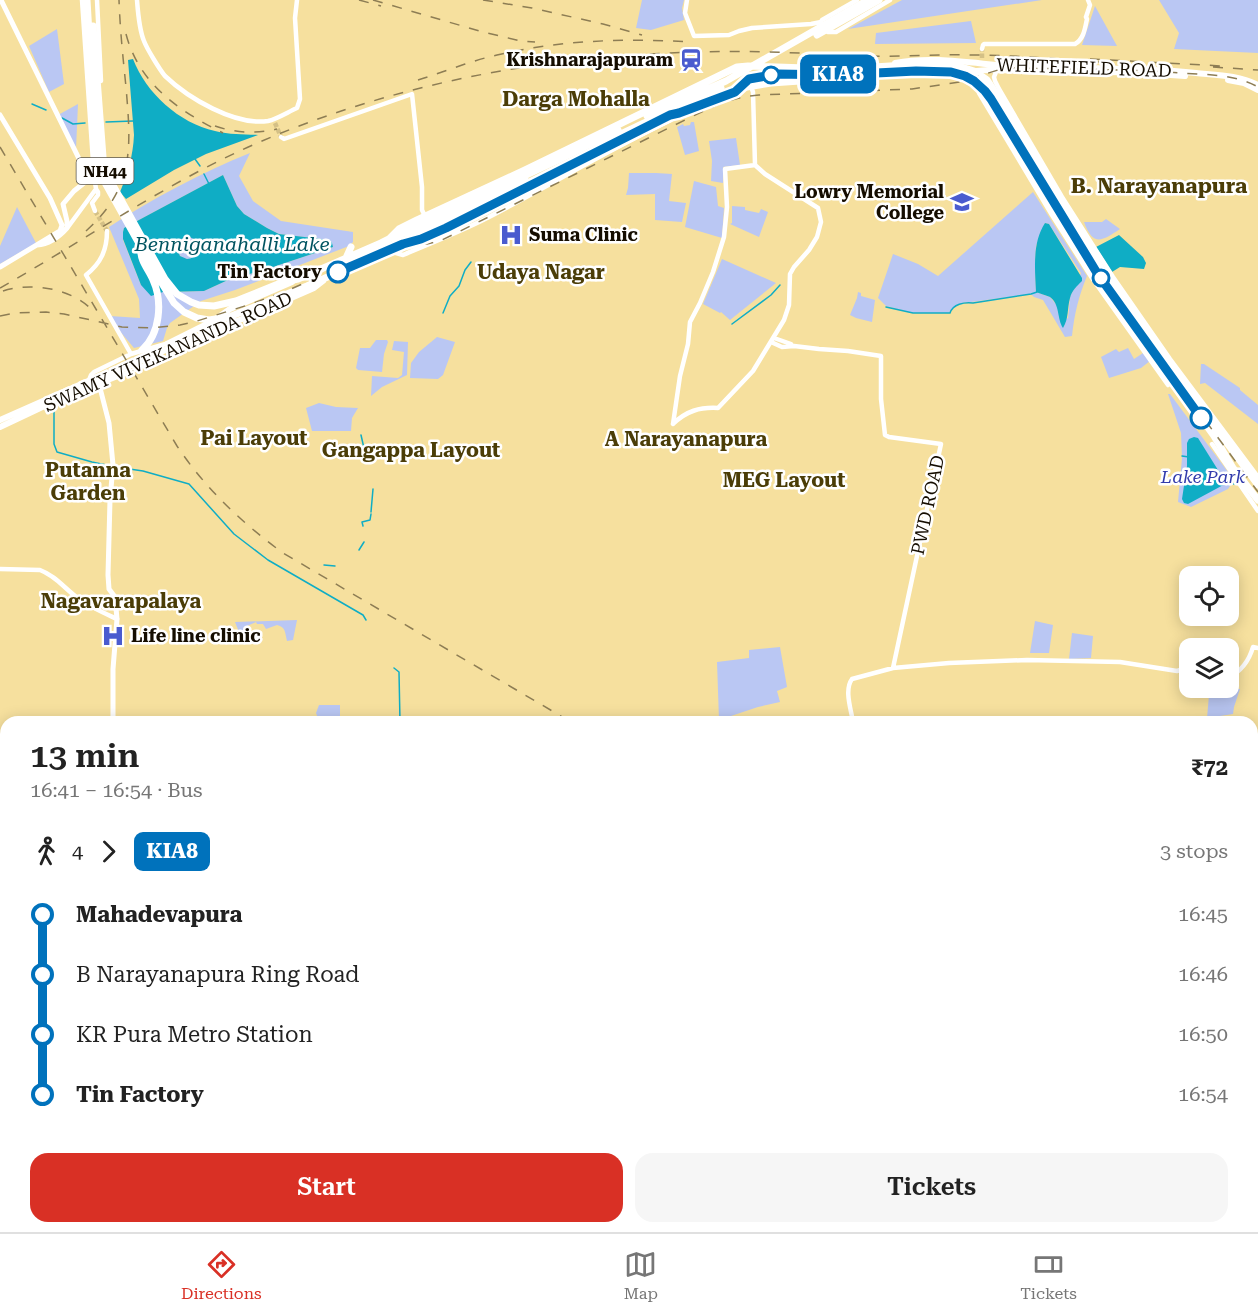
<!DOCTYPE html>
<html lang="en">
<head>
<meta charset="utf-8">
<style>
  :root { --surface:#fff; --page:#f6f6f6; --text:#222; --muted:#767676; --line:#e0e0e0; --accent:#d93025 }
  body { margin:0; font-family:"Roboto Serif",serif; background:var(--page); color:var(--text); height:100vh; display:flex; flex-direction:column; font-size:22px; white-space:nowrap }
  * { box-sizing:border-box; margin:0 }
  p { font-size:20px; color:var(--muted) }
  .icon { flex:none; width:33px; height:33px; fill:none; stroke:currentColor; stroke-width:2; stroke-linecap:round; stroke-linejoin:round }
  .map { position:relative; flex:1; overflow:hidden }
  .details { position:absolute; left:0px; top:716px; width:1258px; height:518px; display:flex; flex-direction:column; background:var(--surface); border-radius:18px 18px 0 0; box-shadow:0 3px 15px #0003 }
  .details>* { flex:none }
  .badge { padding:0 12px; border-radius:9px; font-size:21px; line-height:39px }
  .controls { position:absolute; left:1179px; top:566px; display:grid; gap:12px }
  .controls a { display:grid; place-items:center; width:60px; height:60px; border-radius:12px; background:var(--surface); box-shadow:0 3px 15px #0003; font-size:30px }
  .map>.badge { position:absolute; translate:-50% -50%; box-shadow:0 0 0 3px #fff }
  .legs { display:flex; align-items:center; gap:9px; height:66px; padding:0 30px; font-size:20px }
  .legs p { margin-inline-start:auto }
  .head { display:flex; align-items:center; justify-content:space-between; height:102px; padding:0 30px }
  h1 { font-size:33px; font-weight:600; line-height:45px }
  .button { display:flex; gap:12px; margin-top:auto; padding:12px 30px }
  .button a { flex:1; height:69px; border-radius:18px; background:var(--accent); color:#fff; font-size:24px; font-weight:600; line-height:69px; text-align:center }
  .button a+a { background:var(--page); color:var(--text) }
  ul { padding:0 30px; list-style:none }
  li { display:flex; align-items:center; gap:21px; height:60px; font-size:22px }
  li i { display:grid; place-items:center; width:9px; height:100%; margin:0 8px; background:currentColor }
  li i::after { content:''; width:15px; height:15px; margin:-8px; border:4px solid; border-radius:50%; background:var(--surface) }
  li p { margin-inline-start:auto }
  li:first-child i { background:linear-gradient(#0000 50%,currentColor 0) }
  li:last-child i { background:linear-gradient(currentColor 50%,#0000 0) }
  .tab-bar { display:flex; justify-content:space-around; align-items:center; height:84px; border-top:2px solid var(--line); background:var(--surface); font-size:16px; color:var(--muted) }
  .tab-bar a { display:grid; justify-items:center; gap:3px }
  .tab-bar .active { color:var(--accent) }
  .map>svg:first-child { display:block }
</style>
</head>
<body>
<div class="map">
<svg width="1258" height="1232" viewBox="0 0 1258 1232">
  <rect width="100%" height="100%" fill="#f6e09e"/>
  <path fill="#bac7f3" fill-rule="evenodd" d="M642,0H684L682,8L684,20L651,30L636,28Z
    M902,0H1042L848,29Z
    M1159,0H1258V53L1174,49L1179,33Z
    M1095,6L1117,46L1082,45Z
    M971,21L976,43L875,44L876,33Z
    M57,29L64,84L49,92L29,46Z
    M78,104L76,149L58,115Z
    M691,122H694L699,151L685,155L677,127L683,124L684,126L690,125Z
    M736,138L740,165L723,167V183L711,181L712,161L709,141Z
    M250,153L239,176L253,201L281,221L353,232V242L349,246L235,290L201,301L170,323L167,328L163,341L134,348L118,329L110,316L140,318L139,299L109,227C152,199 202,172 250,153ZM223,175L237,206L244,214L267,228L279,234L329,240L333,247L264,270L228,280L204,291L163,292L141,285L123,240V232L124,228Z
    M629,173H656L672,174L669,201L686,203L682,222L655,220V194L626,195L628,188Z
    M694,181L716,187L718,206L724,208L722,238L685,227Z
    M1033,192L1087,276C1079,295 1074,315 1072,336L1065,337L1043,300L1034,297L1031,294L971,302C962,302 953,305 949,313H913L886,306L878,298L893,254L918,264L938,276ZM1045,223L1049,224L1081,273L1070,297L1068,319L1050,297L1036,292L1035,264L1036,246Z
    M732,206L745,207V210L759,213L761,209L768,212L759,237L730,224L732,223Z
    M17,207L36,243L0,264V246Z
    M1106,219L1120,229C1102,241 1093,247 1084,222H1102Z
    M177 248a11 11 0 1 1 22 0a11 11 0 1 1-22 0Z
    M722,259L776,283L730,320L721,312L720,313L703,304Z
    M858,292L861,293V296L875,300L872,322L856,318L850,315L857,298Z
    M437,337L455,342L443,375L438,379L410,378L411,363L419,352Z
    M376,340H387L388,342L384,354L382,372L358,370L356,368L360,348H370Z
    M394,341L408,342L407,375L382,387L371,396L372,376L398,378L402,375L404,352L392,350Z
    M1128,348L1134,359L1143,353L1150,361L1141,368L1109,378L1101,357L1116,349L1119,352Z
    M1201,364H1204L1240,388V390L1258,405V424L1205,383L1200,384Z
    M1168,394H1170L1234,480L1228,489L1191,507L1178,502L1182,458L1181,433Z
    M319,403L336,407L358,408L352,418L351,431H312L306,408Z
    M297,620L293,640L287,641C285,633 286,627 277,625L266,629L263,624H257L256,622L247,626L243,632H239L235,622Z
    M1035,621L1053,625L1049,653H1030Z
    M1072,633L1093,636L1091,658L1069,659Z
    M780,647L787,687L777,691L780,702L758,707L728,717L726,721H716L719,720L717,662L749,658V650Z
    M1232,688L1240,689L1234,707L1233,714L1207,718L1209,695L1230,697Z
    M319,705H340V721H319L316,713Z
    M1253,891L1258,895V971L1253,983Z
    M340,1227H427L424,1232H339Z"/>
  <path fill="#0fadc5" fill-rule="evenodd" d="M133,59C146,93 179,123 215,131C230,135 244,134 258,135L206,154L174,170L126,199L120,192C128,173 133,156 134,135L128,60Z
    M223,175L237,206L244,214L267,228L279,234L330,240L332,243L333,247L264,270L228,280L204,291L163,292L151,296L141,285L123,239V232L124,228ZM189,237L197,240C202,249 198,258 187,259L180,256L177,249C178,241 181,237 189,237Z
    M1045,223L1049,224L1082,278V281C1077,286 1072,290 1070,298C1067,309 1069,318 1063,328C1057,319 1060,304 1050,297C1046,295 1040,294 1036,292C1035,269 1032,243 1045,223Z
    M1119,235L1143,257L1146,263L1144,269L1120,267L1112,272L1096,247Z
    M1194,437L1198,438L1218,470L1228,481L1227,483L1188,504L1184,503L1182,499L1187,466V443L1189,439Z
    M6,1159V1227H24L6,1231L0,1223V1160Z
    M1258,1161V1232H1157L1162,1227H1252L1253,1165Z"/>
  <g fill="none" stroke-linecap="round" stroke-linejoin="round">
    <path stroke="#0fadc5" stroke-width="1.5" d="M32,104L46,110
      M62,118L73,124L85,123
      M106,122L133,121
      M195,159L200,166
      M204,174L209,184
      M886,307L913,313H950C953,304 964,302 973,303L1031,294L1037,292
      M443,313L450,296L459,286L465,270L471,262
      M732,324L771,295L780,285
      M55,407L54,411V444L57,452L92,462L111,466
      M361,435L366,457
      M1182,456L1189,457
      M116,467L143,471L189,484L234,534L268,560L363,615L366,620
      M1226,481L1234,484
      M371,512L373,489
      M363,526L362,522L370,520L371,514
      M359,550L364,542
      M324,565L335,566
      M394,668L399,672L400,722"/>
    <path stroke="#d4c086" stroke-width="4.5" stroke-dasharray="4.5 2" stroke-linecap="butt" d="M982,58V49
      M275,123L281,137
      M95,211L107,231"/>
    <path stroke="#fff" stroke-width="4.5" d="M82,0L94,176L96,189L98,192V195L92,203L95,211
      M97,0L101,81
      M137,0C138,13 139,29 144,41C147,49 160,70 165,76C188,98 235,126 268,121C277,119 288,112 297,108L300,99L295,18L297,0
      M687,0L685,13L694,36L729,35L739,31L752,28L811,24L821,22L822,20L857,0
      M1086,17L1090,5L1088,0
      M824,30L828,32H836L890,0
      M982,49L983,45L984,44H1075C1084,39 1085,28 1087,19L1086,17
      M1000,70L996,72L994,77L995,81L999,89L1062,197L1113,277L1170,359L1258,477
      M990,83L981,87L979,93L1052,215L1092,278L1168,385
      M281,137L284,139L412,94L422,187V210L425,216
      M68,227L96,189
      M107,231C107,250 101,263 86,275L131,354
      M389,251L403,255C431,243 460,232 487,218C549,186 608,150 671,120L672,119V115
      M774,338L791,344
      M771,342L782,347L794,346L819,349L848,351L881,356V399L885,435L889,437L941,444L893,668
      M89,380L91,375L94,372L131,354L169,343
      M99,384C114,378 153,365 161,353
      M673,424C686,411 700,407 718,408L753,371L784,320L789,305L790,274L794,267L809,250L817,237L821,222L818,208L765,174L755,165L753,92L744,68
      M673,424L680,376L688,344L690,322L700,303L713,272L724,237L727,207L725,169L755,165
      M1212,444L1258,511
      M0,569L40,570C56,576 65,589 79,599C90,607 104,613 117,619
      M1228,678C1242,671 1249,661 1253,647L1258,648
      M853,722C851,709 844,690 852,679L893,668L949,663L1027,660L1120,662L1177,671L1183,669L1190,670
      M0,935L6,937
      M0,940L6,942
      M673,1232L676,1227"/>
    <path stroke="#fff" stroke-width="5" d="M1,0L89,179L74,191L63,204L67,221V228C59,237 49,244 37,245
      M0,115L50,198L62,225L60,231L0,267
      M96,382L99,384L109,423L113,465L110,500L108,575L109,589L115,597L117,619L113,669V722
      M882,1232V1227"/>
    <path stroke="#fff" stroke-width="6" d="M895,63C937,55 980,65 1022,67C1081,69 1137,67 1196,73C1217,75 1239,75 1258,85
      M960,74C986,67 1012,71 1039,72C1068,73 1098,72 1128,72
      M1156,74L1185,76
      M1228,80L1244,83L1258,90
      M167,344L213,321L230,309L292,282
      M0,420L95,378
      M0,427L146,358L252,315L314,288L323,281"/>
    <path stroke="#fff" stroke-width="7" d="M87,0L91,69L97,159L98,167L103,179L156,274L174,303L184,312L197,318L209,320L229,317L307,286L403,244L421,239L446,228L670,115L679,113L735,92L749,79L777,74H836L916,71L951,72L965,76L974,81L985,91L991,99L1097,273L1214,436L1233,468L1258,500
      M93,26L103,157L105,171L165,279L177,294L191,302L199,305L214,306L236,301L283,282L298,279L381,243L389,239L399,229L417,220L525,170L737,67L748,66L806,68L827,70L921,64L955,65L974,71L987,80L993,89L1102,270L1173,370L1258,485
      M817,35L879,0
      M741,88L771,83L829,79
      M647,116L726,81L868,0
      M600,144L642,124L721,88
      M393,238L560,159L618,130
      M405,242L408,238L526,181
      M141,250C140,261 149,270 153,280C163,302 160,334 142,350
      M346,258L351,247"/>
    <path stroke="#8d7d54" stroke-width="1.5" stroke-dasharray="10 10" stroke-linecap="butt" d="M359,0L381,6
      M373,0L483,32L521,41L535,42
      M483,0L532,8L603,24L642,35
      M126,34C139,84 179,111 223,133
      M1090,59L1222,66
      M1213,67L1258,70
      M418,80C444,72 470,61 497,55C560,40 626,38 690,42
      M1003,124L1046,195L1069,223L1191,401L1258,492
      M215,126C235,133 256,134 277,129
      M0,147L177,446C205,488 242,523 283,553L571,722
      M86,231C135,187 131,147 126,87C123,58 120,29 119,0
      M0,288C87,239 170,180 262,141C400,82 550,55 701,52C757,50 812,54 868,56C903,57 938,54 972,55C1014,55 1057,59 1099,62
      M3,291C31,282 71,288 92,310
      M0,316L15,313L46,312L64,314L122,327L152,328L180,325L194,322L251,304L291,289L367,255L406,244H427L440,241L691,117C716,105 732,97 759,95L912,89L960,82L998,70L1010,68C1067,69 1125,69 1181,73C1207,75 1235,74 1258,87
      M1252,1115L1258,1118"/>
  </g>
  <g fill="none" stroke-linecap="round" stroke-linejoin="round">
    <g stroke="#fff" stroke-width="14">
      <path id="line-1" d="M338,272L403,244L421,239L446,228L670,115L679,113L735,92L749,79L777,74L836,75L916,71L951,72L965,76L974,81L985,91L991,99L1097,273L1201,418"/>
    </g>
    <use href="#line-1" stroke="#0072bc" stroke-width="9"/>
  </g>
  <defs>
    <g id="station-bare" transform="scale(1.8)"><path d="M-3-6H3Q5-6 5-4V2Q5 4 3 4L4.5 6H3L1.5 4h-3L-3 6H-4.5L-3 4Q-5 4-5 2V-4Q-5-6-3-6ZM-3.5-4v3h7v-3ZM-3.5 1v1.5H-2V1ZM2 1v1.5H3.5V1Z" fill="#4a5bcf" stroke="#fff" stroke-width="2.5" paint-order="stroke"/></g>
    <g id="university-bare" transform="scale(1.8)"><path d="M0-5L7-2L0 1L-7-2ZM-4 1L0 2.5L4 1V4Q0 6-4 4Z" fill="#4a5bcf" stroke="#fff" stroke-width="2.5" paint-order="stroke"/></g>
    <g id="hospital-bare" transform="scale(1.8)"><path d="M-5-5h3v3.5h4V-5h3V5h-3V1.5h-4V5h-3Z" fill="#4a5bcf" stroke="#fff" stroke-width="2.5" paint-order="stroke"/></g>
  </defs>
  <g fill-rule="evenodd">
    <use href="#station-bare" x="691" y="60"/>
    <use href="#university-bare" x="962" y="202"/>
    <use href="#hospital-bare" x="511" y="235"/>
    <use href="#hospital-bare" x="113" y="636"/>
  </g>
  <g fill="#fff" stroke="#0072bc" stroke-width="3">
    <circle cx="771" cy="75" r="8"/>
    <circle cx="338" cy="272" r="10"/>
    <circle cx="1101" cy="278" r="8"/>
    <circle cx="1201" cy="418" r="10"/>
  </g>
  <g text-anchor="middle" stroke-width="5" stroke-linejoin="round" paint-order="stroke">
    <rect fill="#fff" stroke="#5b564c" stroke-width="1.5" x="76.5" y="158" width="57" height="26" rx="4.5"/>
    <g font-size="16" font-weight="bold" fill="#150d00">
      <text x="105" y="177">NH44</text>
    </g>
    <g font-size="18" font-weight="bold" fill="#150d00" stroke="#fff" text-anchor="end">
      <text x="673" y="66">Krishnarajapuram</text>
      <text x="944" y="198">Lowry Memorial<tspan x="944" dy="21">College</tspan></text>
      <text x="529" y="241" text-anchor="start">Suma Clinic</text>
      <text x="131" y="642" text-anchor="start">Life line clinic</text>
    </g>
    <g font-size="18" fill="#150d00" stroke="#fff">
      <text transform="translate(1084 68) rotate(2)" y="6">WHITEFIELD ROAD</text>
      <text transform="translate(168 352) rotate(-24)" y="6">SWAMY VIVEKANANDA ROAD</text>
      <text transform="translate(928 505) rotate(-78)" y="6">PWD ROAD</text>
    </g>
    <g font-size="18" font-weight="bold" fill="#150d00" stroke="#fff" text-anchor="end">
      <text x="322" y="278">Tin Factory</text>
    </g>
    <g font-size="18" font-style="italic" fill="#323bac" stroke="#fff">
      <text x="1203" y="483">Lake Park</text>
    </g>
    <g font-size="20" font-weight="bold" fill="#4b3d07" stroke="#fff">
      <text x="576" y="106">Darga Mohalla</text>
      <text x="541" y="279">Udaya Nagar</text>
      <text x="254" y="445">Pai Layout</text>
      <text x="686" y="446">A Narayanapura</text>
      <text x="411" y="457">Gangappa Layout</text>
      <text x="88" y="477">Putanna<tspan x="88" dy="23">Garden</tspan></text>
      <text x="784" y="487">MEG Layout</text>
      <text x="121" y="608">Nagavarapalaya</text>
    </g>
    <g font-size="20" font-style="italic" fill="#015461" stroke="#fff">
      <text x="232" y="251">Benniganahalli Lake</text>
    </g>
    <g font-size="21" font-weight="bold" fill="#4b3d07" stroke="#fff">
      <text x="1159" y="193">B. Narayanapura</text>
    </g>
  </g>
</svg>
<div class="controls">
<a><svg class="icon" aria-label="locate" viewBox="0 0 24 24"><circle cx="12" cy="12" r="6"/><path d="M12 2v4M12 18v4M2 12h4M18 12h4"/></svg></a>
<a><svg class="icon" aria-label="layers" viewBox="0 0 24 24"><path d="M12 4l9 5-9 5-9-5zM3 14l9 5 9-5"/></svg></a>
</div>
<b class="badge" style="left:838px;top:74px;background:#0072bc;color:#fff">KIA8</b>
<section class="details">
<div class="head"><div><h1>13 min</h1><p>16:41 – 16:54 · Bus</p></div><b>₹72</b></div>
<div class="legs"><svg class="icon" aria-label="walk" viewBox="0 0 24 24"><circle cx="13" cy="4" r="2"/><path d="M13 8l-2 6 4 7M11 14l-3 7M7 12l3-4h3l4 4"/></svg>4<svg class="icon" aria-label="forward" viewBox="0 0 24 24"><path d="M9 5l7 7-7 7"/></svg><b class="badge" style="background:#0072bc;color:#fff">KIA8</b><p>3 stops</p></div>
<ul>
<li><i style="color:#0072bc"></i><b>Mahadevapura</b><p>16:45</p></li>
<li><i style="color:#0072bc"></i><span>B Narayanapura Ring Road</span><p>16:46</p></li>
<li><i style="color:#0072bc"></i><span>KR Pura Metro Station</span><p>16:50</p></li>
<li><i style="color:#0072bc"></i><b>Tin Factory</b><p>16:54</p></li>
</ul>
<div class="button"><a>Start</a><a>Tickets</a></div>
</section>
</div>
<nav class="tab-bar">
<a class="active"><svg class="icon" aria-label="directions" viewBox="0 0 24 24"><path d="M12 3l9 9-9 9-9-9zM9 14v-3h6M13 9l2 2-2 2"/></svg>Directions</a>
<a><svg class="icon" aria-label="map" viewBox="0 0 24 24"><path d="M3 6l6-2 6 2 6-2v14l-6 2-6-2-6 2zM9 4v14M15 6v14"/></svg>Map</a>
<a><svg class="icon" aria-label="tickets" viewBox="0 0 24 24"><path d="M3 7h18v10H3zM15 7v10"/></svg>Tickets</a>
</nav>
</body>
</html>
